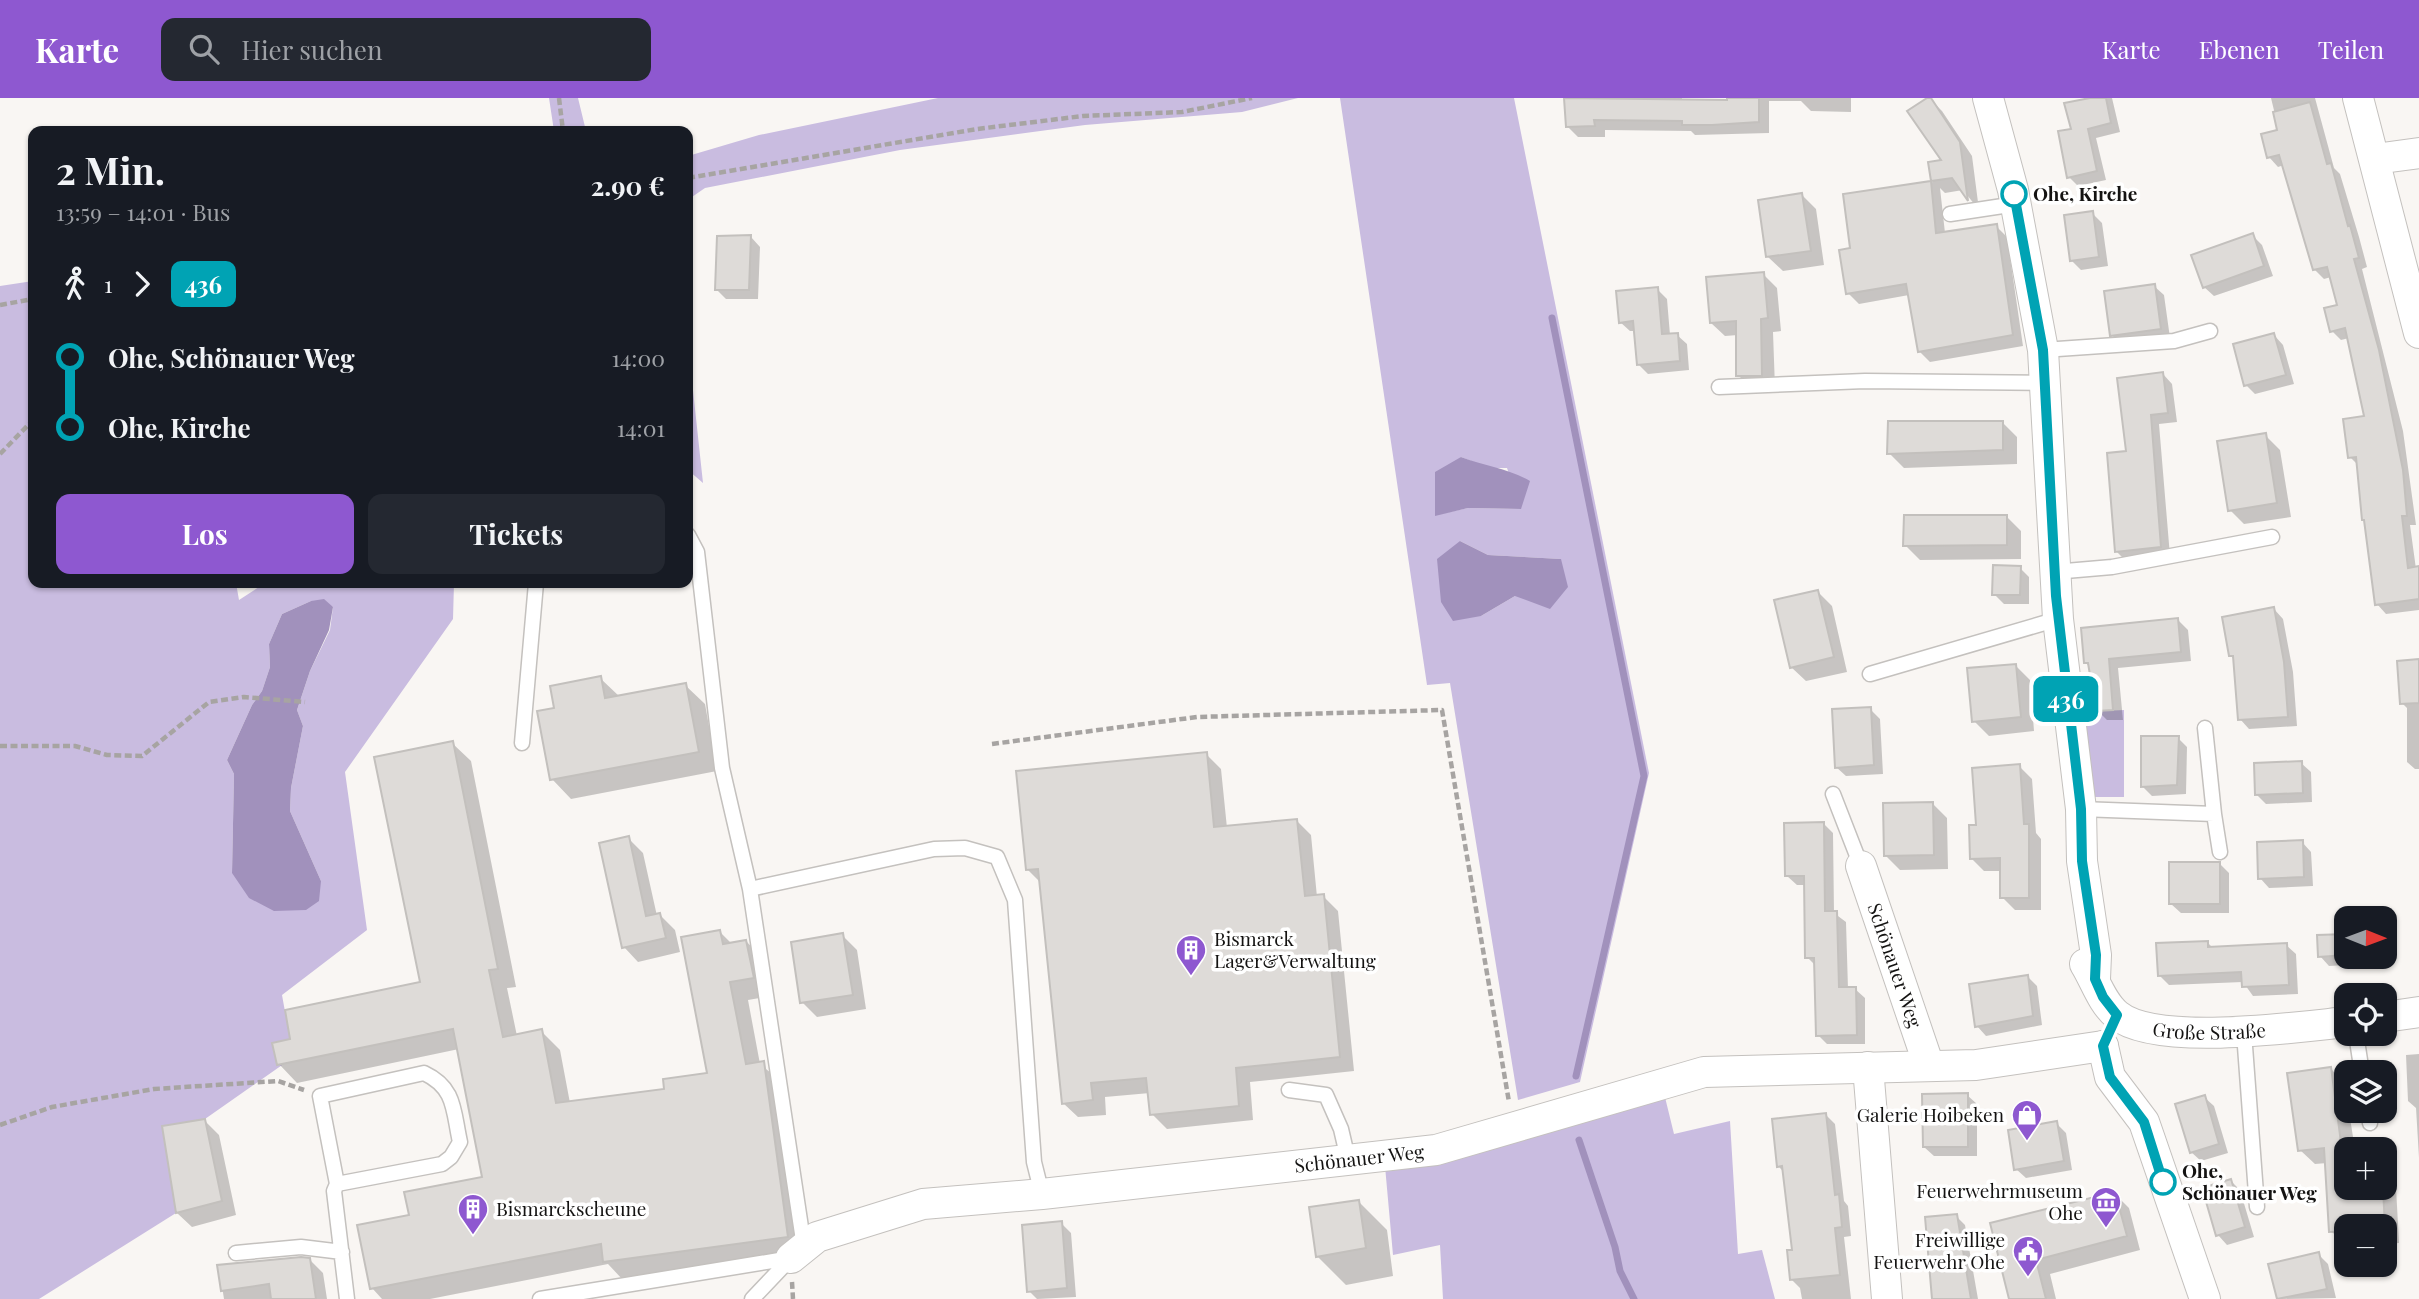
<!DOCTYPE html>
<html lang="de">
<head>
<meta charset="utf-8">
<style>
  :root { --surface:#171b24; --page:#242831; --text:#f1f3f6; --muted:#9ea1a6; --accent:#8e58d0 }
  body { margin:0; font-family:"Playfair Display",serif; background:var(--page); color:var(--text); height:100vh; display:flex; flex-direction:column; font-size:26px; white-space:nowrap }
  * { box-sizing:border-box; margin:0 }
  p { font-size:23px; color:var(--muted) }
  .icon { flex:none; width:38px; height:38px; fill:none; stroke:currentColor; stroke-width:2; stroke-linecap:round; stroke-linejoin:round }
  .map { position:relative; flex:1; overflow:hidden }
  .drawer { position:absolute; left:28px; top:28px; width:665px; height:462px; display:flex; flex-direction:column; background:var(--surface); border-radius:14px; box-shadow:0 2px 5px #0004 }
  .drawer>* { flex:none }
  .badge { padding:0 14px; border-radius:10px; font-size:24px; line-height:46px }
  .needle { width:46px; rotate:91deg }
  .fabs { position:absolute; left:2334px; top:808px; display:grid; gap:14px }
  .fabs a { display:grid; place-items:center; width:63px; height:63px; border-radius:14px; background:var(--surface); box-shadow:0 2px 5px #0004; font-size:35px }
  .map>.badge { position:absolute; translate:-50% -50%; box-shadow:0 0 0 4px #fff }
  .legs { display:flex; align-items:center; gap:10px; height:77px; padding:0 28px; font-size:23px }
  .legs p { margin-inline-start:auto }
  .head { display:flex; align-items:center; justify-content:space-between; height:119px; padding:0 28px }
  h1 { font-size:38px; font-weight:700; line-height:52px }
  .action { display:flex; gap:14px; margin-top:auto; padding:14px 28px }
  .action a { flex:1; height:80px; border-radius:14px; background:var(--accent); color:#fff; font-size:28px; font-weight:700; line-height:80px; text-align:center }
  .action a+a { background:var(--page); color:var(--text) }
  ul { padding:0 28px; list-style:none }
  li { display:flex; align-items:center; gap:24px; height:70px; font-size:26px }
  li i { display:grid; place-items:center; width:10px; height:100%; margin:0 9px; background:currentColor }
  li i::after { content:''; width:18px; height:18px; margin:-9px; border:5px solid; border-radius:50%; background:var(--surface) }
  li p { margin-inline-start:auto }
  li:first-child i { background:linear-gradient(#0000 50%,currentColor 0) }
  li:last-child i { background:linear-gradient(currentColor 50%,#0000 0) }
  header { display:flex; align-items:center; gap:42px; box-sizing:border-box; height:98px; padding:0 35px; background:var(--accent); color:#fff }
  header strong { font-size:33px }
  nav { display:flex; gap:38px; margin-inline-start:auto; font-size:24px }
  .search { width:490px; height:63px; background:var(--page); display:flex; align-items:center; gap:18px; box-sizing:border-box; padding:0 24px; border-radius:14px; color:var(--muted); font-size:26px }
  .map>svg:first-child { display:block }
</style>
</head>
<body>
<header>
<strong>Karte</strong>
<div class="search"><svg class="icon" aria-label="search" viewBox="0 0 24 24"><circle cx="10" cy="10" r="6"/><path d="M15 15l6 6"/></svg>Hier suchen</div>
<nav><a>Karte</a><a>Ebenen</a><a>Teilen</a></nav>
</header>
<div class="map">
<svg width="2419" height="1201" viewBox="0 0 2419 1201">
  <rect width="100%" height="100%" fill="#f9f6f3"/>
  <path fill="#c9bce0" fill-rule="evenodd" d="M549,0H578L586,33H554Z
    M938,0H1298L1242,14L1085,27L900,52L705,90L689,101L688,129V58L759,37Z
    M1340,0H1514L1649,675L1580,984L1518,1002L1450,585L1427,587ZM1461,359L1489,370H1507L1521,411L1468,410L1435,417ZM1460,443L1488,457L1561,461L1515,498L1481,518Z
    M33,183V485H236L239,502L265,485H454L453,521L345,674L367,832L282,897L290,941L285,965L205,1021L162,1028L176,1115L39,1201H0V188ZM311,503L333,509L330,532L310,573L297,612L303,628L291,690L290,713L321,783L232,775L234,676L227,662L252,607L262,593L270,569L269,546L282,516Z
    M688,246L703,385L688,372Z
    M2124,612V699H2094L2084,614Z
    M1662,987L1674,1036L1730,1023L1738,1156L1762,1152L1775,1201H1443L1440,1147L1393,1157L1384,1057Z"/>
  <path fill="#a191bc" d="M1461,359C1485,368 1507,370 1530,383L1521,411L1468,410L1435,418V374Z
    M1460,443L1488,457L1561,461L1568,489L1550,511L1515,498L1481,518L1453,523L1441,504L1437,461Z
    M324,501L333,509L329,532L310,573L297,612L303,628L291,690L290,713L321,783L319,803L306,812L274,813L249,800L232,775L234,676L227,662L252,607L262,593L270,569L269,546L282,516L311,503Z"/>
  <path fill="#0003" d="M1566,0H1682V3L1728,4V0H1851V14L1811,13L1801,3H1769V35L1695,37L1691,33L1605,32V39H1578L1567,28Z
    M1929,0L1942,13L1972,58L1979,112L1963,92L1945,95L1940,90L1945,135L1996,128L2007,139L2023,248L1930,264L1919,253L1909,197L1859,206L1848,195L1852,152L1844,97L1933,84L1930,66L1944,63Z
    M2084,0H2112L2120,34L2096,40L2106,82L2078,88L2069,79L2073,32Z
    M2271,0H2315L2334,70L2340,76L2359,139L2367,169L2362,171L2403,333L2416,427H2410L2416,471L2419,472V512L2386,516L2377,506L2359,368L2350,359L2366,320L2349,240L2341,242L2332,233L2339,208L2331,179L2324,181L2314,171L2284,67L2278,69L2269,59L2279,33Z
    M1802,97L1816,111L1824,167L1783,173L1768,159Z
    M2092,115L2102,125L2108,168L2081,172L2072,163Z
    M2252,137L2262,147L2273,178L2214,198L2204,189Z
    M751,139L760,149L758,201H726L717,192Z
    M1763,176L1777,190L1781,233L1773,234L1775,290L1752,291L1738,277V237L1725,238L1711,225Z
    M2154,188L2164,197L2170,240L2121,247L2112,237Z
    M1657,191L1667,201L1670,237H1677L1687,246L1689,272L1648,276L1638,266L1636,233H1630L1620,224Z
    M2274,237L2283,247L2294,286L2255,296L2246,287Z
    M2163,276L2172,286L2177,324L2159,326L2170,458L2126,463L2116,453L2128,354Z
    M2002,324L2017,339V366L1904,370L1889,355Z
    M2265,337L2280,352L2291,419L2244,426L2230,412Z
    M2007,419L2021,433V461L1920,462L1905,447Z
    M2020,470L2029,479V506H2004L1994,496Z
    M1817,493L1832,508L1847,574L1806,583L1791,569Z
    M2274,511L2283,521L2293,574L2297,628L2249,631L2240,621L2235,562L2231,558Z
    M2178,522L2188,532L2191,563L2118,570L2123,622H2107L2097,612L2091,570L2085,564Z
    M2419,563V671H2415L2407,664V610L2402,605Z
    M2015,567L2030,582L2034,633L1989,638L1974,623Z
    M600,580L620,599L685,587L705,606L717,673L571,701L552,681L556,611Z
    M1870,611L1880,621L1883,676L1846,678L1836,669Z
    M2178,640L2187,649L2186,696L2152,698L2143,689Z
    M452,645L471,663L516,889L507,890L517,938L541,933L560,952L570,1005L666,993L709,976L720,834L732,846L746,843L764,862L771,898L748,902L760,966L782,984L806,1157L623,1182L608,1166L430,1201H382L372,1190L411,1118L484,1080L459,951L297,985L279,966L292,943L422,885Z
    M1206,656L1221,671L1227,730L1297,723L1311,737L1317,799L1323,798L1338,813L1354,973L1250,984L1253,1022L1167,1031L1152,1016L1150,995L1105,999L1106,1017L1078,1019L1063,1005L1041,785L1028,772Z
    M2301,665L2311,674L2312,704L2266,706L2256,696Z
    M2019,668L2032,681L2036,735L2041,741V812H2015L2002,799V773H1984L1971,760Z
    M1932,705L1947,720L1948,771L1900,772L1886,758Z
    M1824,726L1833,735L1834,815L1846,824L1848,891H1855L1865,900V946H1827L1818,937L1816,868L1807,859L1806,787H1797L1787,778Z
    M628,740L643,755L657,818L660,817L675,832L680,854L638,864L624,849Z
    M2302,744L2311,754L2313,788L2269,790L2260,780Z
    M2220,766L2229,775V815H2181L2171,806Z
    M842,837L857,852L866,911L817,919L802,904Z
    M2347,838V859H2363L2364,866L2329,868L2320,858Z
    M2207,844L2213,850L2286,847L2296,856L2298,896L2253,898L2243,884L2169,887L2160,878Z
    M2027,878L2037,888L2042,927L1986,938L1977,928Z
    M2419,956V1060L2416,1010L2408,1003L2406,957Z
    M2331,971L2345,985L2347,1013H2349L2355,1052H2347V1090H2385V1078L2396,1089L2399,1145L2385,1146V1129H2347V1148L2331,1133L2327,1065L2315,1066L2300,1052Z
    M1967,997L1977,1006V1058H1934L1924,1049Z
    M2204,999L2214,1008L2228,1055L2201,1063L2191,1054Z
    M1826,1017L1835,1026L1844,1103L1848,1108L1851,1138L1844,1139L1851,1201H1802L1800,1190L1791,1181L1794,1153L1784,1074L1778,1068Z
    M204,1022L219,1037L236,1117L192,1129L177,1115Z
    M2056,1025L2066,1035L2072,1072L2026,1080L2016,1071Z
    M2231,1083L2240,1092L2254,1139L2227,1147L2218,1137Z
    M2115,1096L2129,1110L2140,1152L2050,1176L2056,1201H2011L1992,1126Z
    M1359,1104L1387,1132L1393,1178L1346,1187L1318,1159Z
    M1956,1118L1965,1127L1978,1201H1934L1929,1174H1932Z
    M1061,1125L1071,1135L1076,1199L1037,1201L1029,1193Z
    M2318,1156L2328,1166L2336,1200L2279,1201L2271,1168Z
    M310,1162L323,1175L327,1201H224L219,1169Z"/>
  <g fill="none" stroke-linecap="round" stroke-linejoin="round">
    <path stroke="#a191bc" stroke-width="7" d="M1552,220L1644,678L1576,978
      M1579,1042L1615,1149L1620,1173L1634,1201"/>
  </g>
  <path fill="#dedbd8" stroke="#c3c0bd" stroke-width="2" d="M1564,0L1727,2V0H1759V24L1712,27H1682V23L1594,22L1595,28L1566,29Z
    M1927,0H1931L1960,44L1968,103L1952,80L1931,83L1928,64L1941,62L1907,13Z
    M2090,0H2106L2111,25L2088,31L2097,73L2067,80L2058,33L2071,31L2064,5Z
    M2310,4L2327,66L2331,65L2348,128L2350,127L2359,160L2354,161L2379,252L2403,372L2407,418H2402L2408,470L2419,468V501L2375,507L2364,422H2362L2356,359L2348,360L2343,321L2364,318L2345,230L2330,234L2324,210L2337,207L2327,169L2313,172L2279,57L2267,60L2261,36L2277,32L2273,14Z
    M1931,83L1936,135L1997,126L2013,237L1918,254L1906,186L1846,196L1839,152L1850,150L1843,96Z
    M1802,95L1811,153L1766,159L1758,102Z
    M2093,113L2099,159L2070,163L2064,117Z
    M2253,135L2264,168L2203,190L2191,157Z
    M751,137L749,192H715L717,138Z
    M1764,174L1768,220L1761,221L1762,278H1736V223L1710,225L1706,179Z
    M2155,186L2161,231L2110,238L2104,193Z
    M1658,189L1662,236L1678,235L1680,263L1637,267L1633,223L1619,225L1616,193Z
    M2274,235L2286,277L2244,288L2233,246Z
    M2163,274L2168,315L2151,317L2161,449L2115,454L2107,355L2126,353L2117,280Z
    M1888,323H2003V352L1887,356Z
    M2266,335L2277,405L2228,413L2217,343Z
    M1904,417H2007V447L1903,448Z
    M1993,467L2021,468L2020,497H1992Z
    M1818,492L1834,559L1790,570L1774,502Z
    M2274,509L2284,564L2288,619L2238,622L2233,558H2229L2222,519Z
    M2178,520L2181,554L2109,561L2113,612L2096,613L2088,565H2084L2081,530Z
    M2419,561V605L2400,606L2397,563Z
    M2016,566L2021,619L1972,624L1967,570Z
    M601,578L605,600L686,585L699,654L550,682L537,613L554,610L550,588Z
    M1871,609L1874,667L1835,670L1832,611Z
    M2141,638H2179L2177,687L2141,689Z
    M453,643L498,871L489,872L503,939L542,931L556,1005L664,991L663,981L707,975L681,839L720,832L723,846L746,842L754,880L730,884L746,966L764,963L788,1139L603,1164L601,1146L370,1191L357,1127L409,1117L404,1094L482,1079L453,931L277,967L272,945L290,941L285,912L420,884L374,659Z
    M1207,654L1214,729L1297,721L1305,798L1324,796L1340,959L1236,970L1239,1008L1150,1017L1146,980L1091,985L1093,1002L1062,1006L1038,771L1026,772L1016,673Z
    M2302,663L2303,695L2255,697L2254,665Z
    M2020,666L2024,726H2029V800H2000V760L1970,761L1969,727H1976L1972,670Z
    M1933,704L1934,757L1884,758L1883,705Z
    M1824,724L1825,813H1837L1839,889H1856L1857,937L1816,938L1814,860H1805L1804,778H1785L1784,725Z
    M629,738L646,818L660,815L666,840L622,850L599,745Z
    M2303,742L2304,779L2258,781L2257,744Z
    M2169,764H2220V806H2169Z
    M843,835L853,897L800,905L791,844Z
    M2347,836V857L2318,859L2317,837Z
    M2208,843V849L2287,845L2289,887L2242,889L2241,874L2158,878L2156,845Z
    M2028,877L2033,918L1975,929L1969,886Z
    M2331,969L2347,1090H2383L2385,1129H2347V1133L2329,1134L2324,1050L2298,1053L2287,975Z
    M1968,995V1049H1923L1922,996Z
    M2205,997L2219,1046L2190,1055L2175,1006Z
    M1826,1015L1835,1097L1839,1096L1842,1129L1835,1130L1840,1177L1790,1182L1787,1152H1792L1782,1068L1777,1069L1772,1021Z
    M205,1021L222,1103L176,1115L162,1028Z
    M2057,1023L2064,1063L2014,1072L2008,1032Z
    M2231,1081L2245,1129L2216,1138L2202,1090Z
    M2115,1094L2127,1138L2036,1162L2046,1201H2009L1990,1125Z
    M1359,1102L1366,1150L1316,1159L1309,1109Z
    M1957,1116L1971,1201H1932L1925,1119Z
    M1062,1123L1067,1190L1027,1194L1022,1127Z
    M2319,1154L2327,1191L2277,1201L2268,1166Z
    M301,1159L310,1160L316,1201H271L269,1186L221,1193L217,1167Z"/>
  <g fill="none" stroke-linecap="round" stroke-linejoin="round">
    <g stroke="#c4c1be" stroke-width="17">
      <path id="service" d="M1950,116L2016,106
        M2043,252L2174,243L2210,233
        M1719,289L1865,283L2046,285
        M688,437L697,454L722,670L750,791L804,1149
        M2054,474L2112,469L2272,439
        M1870,576L2058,521
        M2205,630L2214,716
        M522,645L536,485
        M1833,696L1861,768
        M2081,711L2214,716L2220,754
        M750,791L934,751L965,750L997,759L1015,802L1034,1064L1042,1096
        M2244,935L2257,1109
        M2356,936L2362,975
        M1289,992L1326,997L1341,1031L1348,1061
        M2368,1013L2370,1025
        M337,1086L442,1066L451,1059L460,1044C453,1013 456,990 424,975L320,998L337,1086L334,1093L347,1201
        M236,1155L301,1149L342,1154
        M540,1201L791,1160
        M752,1201L791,1160"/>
    </g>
    <g stroke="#c4c1be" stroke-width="32">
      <g id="minor">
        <path d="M1988,0L2013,92L2043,252L2058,521L2081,711L2082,763L2096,857L2095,881"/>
        <path d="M2358,0L2419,235"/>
        <path d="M2375,61L2419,55"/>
        <path id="s1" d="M1861,768L1929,968"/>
        <path id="s2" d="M2085,866C2095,882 2102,905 2117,917C2156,949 2297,929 2347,924"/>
        <path d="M2385,919L2419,914"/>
        <path d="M2103,948L2110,979L2144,1024L2205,1201"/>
        <path d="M1868,969L1887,1201"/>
        <path id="s3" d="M791,1160L817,1139L923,1106L1042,1096L1436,1052L1704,974L1976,967L2103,948"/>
      </g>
    </g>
    <path stroke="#a7a4a2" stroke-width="4.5" stroke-dasharray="7 3.5" stroke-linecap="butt" d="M559,0L563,33
      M688,80L977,31L1083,18L1182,14L1252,0
      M0,207L33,201
      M0,356L33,322
      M992,646L1197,619L1442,612L1509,1004
      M0,648H75L107,657L142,658L209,604L244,599L305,604
      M0,1027L52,1009L154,991L278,983L304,992
      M792,1184L793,1201"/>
    <use href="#service" stroke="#fff" stroke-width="14"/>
    <use href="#minor" stroke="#fff" stroke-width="30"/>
  </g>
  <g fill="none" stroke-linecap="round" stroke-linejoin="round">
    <g stroke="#fff" stroke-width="16">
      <path id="line-1" d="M2014,96L2043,252L2056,498L2081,711L2082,763L2096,857L2095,881L2103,899L2117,917L2103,948L2110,979L2144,1024L2163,1084"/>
    </g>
    <use href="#line-1" stroke="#00a3b4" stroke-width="10"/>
  </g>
  <defs>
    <g id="building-pin" transform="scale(1.575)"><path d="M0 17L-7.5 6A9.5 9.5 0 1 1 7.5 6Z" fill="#8e58d0" stroke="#fff"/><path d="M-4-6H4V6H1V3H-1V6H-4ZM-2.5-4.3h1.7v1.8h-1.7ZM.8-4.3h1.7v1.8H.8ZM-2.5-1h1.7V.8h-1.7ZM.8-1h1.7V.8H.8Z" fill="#fff"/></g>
    <g id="shop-pin" transform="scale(1.575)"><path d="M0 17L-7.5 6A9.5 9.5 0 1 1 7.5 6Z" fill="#8e58d0" stroke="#fff"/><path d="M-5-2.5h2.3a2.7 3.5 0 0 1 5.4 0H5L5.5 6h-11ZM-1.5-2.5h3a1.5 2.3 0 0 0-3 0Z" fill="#fff"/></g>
    <g id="museum-pin" transform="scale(1.575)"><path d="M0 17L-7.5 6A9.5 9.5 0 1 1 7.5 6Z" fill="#8e58d0" stroke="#fff"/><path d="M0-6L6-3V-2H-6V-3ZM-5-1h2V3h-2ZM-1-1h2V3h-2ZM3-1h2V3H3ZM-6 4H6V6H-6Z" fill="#fff"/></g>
    <g id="civic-pin" transform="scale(1.575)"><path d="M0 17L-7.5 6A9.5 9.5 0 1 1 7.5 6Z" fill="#8e58d0" stroke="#fff"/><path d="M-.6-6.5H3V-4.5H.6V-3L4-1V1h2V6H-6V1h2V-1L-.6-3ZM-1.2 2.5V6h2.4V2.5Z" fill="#fff"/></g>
  </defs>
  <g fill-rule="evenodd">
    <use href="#building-pin" x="1191" y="852"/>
    <use href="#shop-pin" x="2027" y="1017"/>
    <use href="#museum-pin" x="2106" y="1104"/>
    <use href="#building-pin" x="473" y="1111"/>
    <use href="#civic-pin" x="2028" y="1153"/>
  </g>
  <g fill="#fff" stroke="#00a3b4" stroke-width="3.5">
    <circle cx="2014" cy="96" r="12"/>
    <circle cx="2163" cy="1084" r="12"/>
  </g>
  <g text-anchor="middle" stroke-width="7" stroke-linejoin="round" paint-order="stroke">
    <g font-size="19" font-weight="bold" fill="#141312" stroke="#fff" text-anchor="start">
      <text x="2033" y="103">Ohe, Kirche</text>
      <text x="2182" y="1080">Ohe,<tspan x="2182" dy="22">Schönauer Weg</tspan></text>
    </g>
    <g font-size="19" fill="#141312" stroke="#fff" text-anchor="end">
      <text x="1214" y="848" text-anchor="start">Bismarck<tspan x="1214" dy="22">Lager&amp;Verwaltung</tspan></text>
      <text x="2004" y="1024">Galerie Hoibeken</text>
      <text x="2083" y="1100">Feuerwehrmuseum<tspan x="2083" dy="22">Ohe</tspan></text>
      <text x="496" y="1118" text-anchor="start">Bismarckscheune</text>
      <text x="2005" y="1149">Freiwillige<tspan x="2005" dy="22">Feuerwehr Ohe</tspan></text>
    </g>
    <g font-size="19" fill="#141312" stroke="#fff">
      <text dy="7" stroke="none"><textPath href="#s1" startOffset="105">Schönauer Weg</textPath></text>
      <text dy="7" stroke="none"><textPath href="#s2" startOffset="156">Große Straße</textPath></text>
      <text dy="7" stroke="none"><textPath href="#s3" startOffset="583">Schönauer Weg</textPath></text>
    </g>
  </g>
</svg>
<div class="fabs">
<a><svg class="needle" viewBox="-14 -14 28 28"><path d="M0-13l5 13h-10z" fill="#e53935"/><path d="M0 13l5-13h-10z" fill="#9ea1a6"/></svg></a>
<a><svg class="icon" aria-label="locate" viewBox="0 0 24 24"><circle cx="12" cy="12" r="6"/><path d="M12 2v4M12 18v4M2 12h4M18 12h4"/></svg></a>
<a><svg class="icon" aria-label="layers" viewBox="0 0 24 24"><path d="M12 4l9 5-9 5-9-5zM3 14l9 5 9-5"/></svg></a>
<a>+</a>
<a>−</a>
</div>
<b class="badge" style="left:2066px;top:601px;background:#00a3b4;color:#fff">436</b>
<section class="drawer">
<div class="head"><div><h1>2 Min.</h1><p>13:59 – 14:01 · Bus</p></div><b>2.90 €</b></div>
<div class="legs"><svg class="icon" aria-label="walk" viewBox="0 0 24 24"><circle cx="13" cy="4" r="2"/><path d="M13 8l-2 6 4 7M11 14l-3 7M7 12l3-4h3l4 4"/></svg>1<svg class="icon" aria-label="forward" viewBox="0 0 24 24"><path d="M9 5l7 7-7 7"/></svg><b class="badge" style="background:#00a3b4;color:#fff">436</b></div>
<ul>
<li><i style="color:#00a3b4"></i><b>Ohe, Schönauer Weg</b><p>14:00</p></li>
<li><i style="color:#00a3b4"></i><b>Ohe, Kirche</b><p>14:01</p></li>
</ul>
<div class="action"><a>Los</a><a>Tickets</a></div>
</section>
</div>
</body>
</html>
